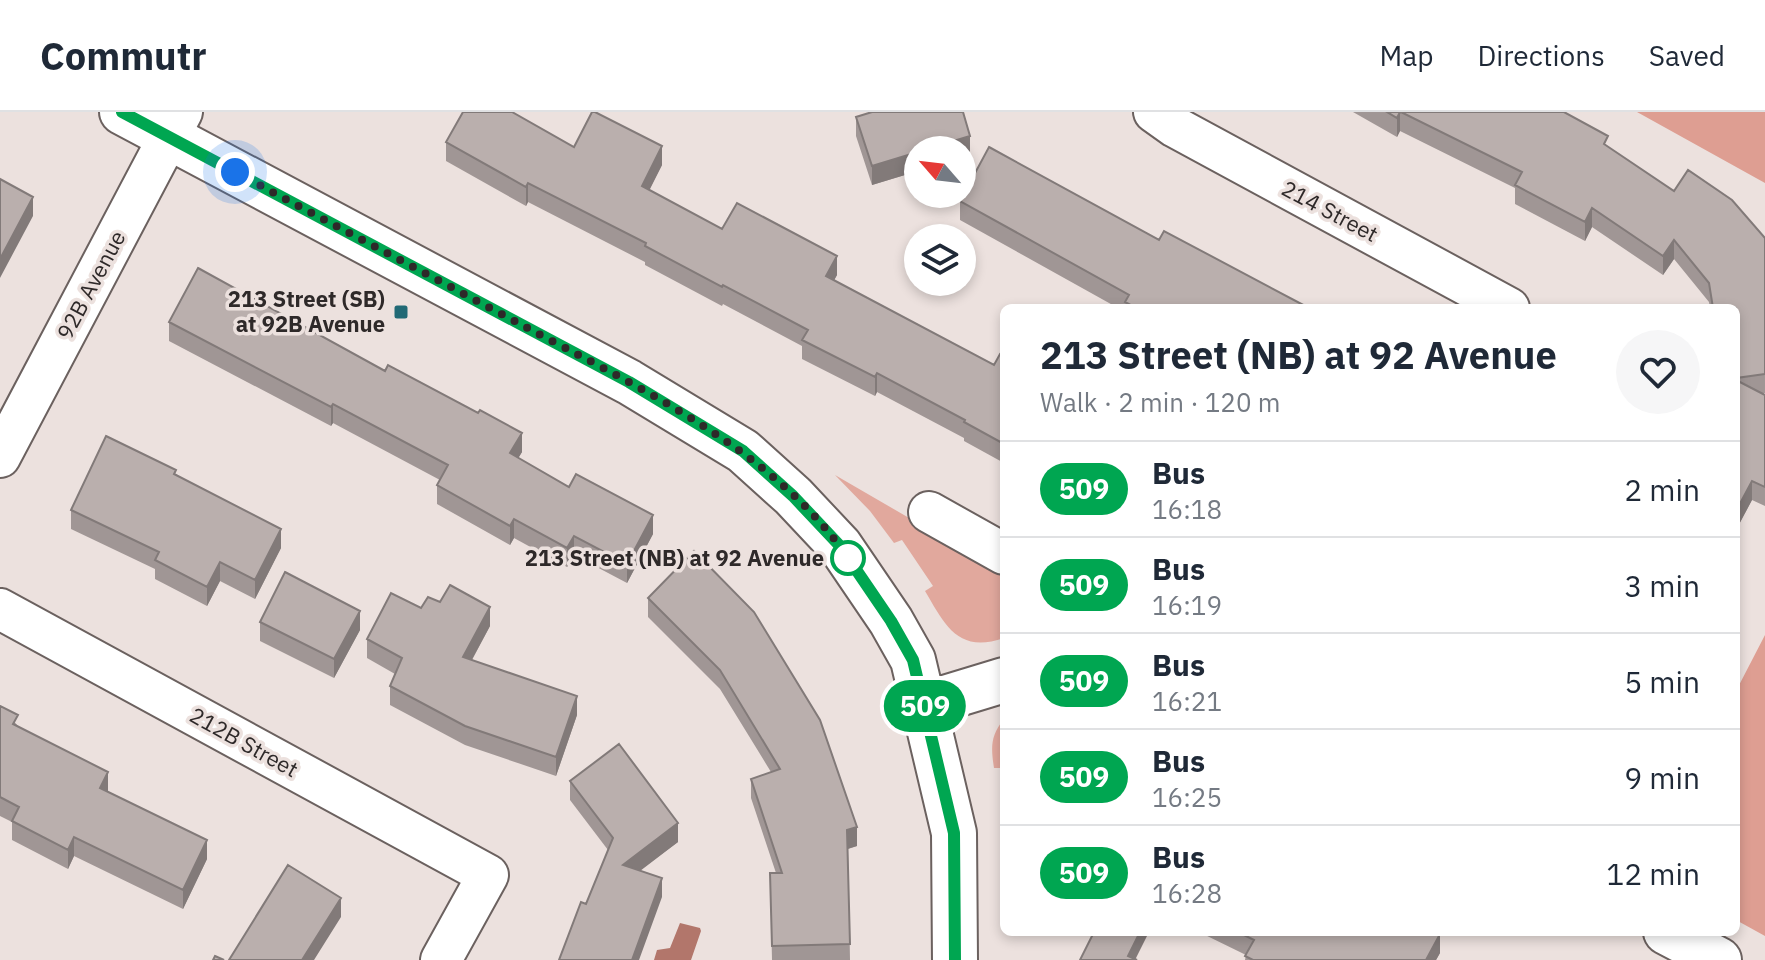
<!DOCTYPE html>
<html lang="en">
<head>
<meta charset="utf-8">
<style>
  :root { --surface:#fff; --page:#f6f6f7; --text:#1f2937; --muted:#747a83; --line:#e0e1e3 }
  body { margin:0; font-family:"IBM Plex Sans",sans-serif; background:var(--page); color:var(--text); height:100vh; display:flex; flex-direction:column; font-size:30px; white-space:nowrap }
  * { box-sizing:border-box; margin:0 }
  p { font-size:26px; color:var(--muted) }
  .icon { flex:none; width:44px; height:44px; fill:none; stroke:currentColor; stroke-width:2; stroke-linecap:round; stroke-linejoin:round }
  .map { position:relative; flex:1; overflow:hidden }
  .sheet { position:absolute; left:1000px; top:192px; width:740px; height:632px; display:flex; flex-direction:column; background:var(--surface); border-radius:12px; box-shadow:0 4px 12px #0003 }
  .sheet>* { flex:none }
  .badge { padding:0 16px; border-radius:26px; font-size:28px; line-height:52px }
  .needle { width:52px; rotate:298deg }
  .controls { position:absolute; left:904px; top:24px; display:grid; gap:16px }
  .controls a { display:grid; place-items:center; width:72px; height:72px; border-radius:50%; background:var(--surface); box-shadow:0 4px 12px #0003; font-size:40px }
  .you { position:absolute; width:40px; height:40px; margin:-20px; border:6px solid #fff; border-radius:50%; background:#1a73e8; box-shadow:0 0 0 12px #1a73e833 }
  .map>.badge { position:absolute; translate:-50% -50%; box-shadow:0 0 0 4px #fff }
  .round { display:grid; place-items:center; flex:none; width:84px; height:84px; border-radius:42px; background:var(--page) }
  .head { display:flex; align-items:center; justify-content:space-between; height:136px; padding:0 40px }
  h1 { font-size:38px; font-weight:700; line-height:60px }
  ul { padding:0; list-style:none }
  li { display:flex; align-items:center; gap:24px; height:96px; padding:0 40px; border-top:2px solid var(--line) }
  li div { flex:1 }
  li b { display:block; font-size:30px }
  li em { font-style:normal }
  li .badge { min-width:88px; font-weight:700; text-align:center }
  header { display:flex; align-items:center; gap:48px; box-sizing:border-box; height:112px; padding:0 40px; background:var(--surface); border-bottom:2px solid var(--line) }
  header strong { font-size:38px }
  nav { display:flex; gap:44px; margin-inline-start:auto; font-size:28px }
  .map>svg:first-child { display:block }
</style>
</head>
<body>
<header>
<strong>Commutr</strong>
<nav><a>Map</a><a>Directions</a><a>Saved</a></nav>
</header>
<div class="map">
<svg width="1765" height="848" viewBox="0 0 1765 848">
  <rect width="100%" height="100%" fill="#ece1de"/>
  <path fill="#e1a89d" d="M835,363L1004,461V526C958,542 945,513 925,479L933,474L902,428L894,431L870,399Z
    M1004,607V656H994C991,636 990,624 1004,607Z"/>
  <path fill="#de9e92" d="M1637,0H1765V71Z
    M1765,523V824L1736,808V579Z"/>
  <path fill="#b2766b" d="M680,811L700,816L701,819L691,848H654L657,838L670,836Z"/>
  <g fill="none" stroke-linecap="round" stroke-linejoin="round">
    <g stroke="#6b615f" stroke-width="44">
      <path id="minor" d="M1154,0L1175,15L1509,196
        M0,345L182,0
        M929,400L1004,442
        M0,497L488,763L441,848"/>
    </g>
    <g stroke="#6b615f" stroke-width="48">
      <path id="tertiary" d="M122,0L629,270L743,339L793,384L840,434L891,509L913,548L954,721L955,848
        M925,592L1004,568
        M1666,820L1719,848"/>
    </g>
    <use href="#minor" stroke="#fff" stroke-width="40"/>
    <use href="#tertiary" stroke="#fff" stroke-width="44"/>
  </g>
  <path fill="#a09695" d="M1353,0H1564L1608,35L1674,79L1765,126V281H1761L1765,283V394L1752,388L1736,418V196H1710L1709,190L1674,147L1663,163L1592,115L1585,129L1515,92V76L1400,19L1397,25Z
    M856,5L970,43L918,38V59L872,73L856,24Z
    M446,30L574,35L662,53L649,78L722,117L837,163L834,168L994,253L1004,244V351L964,329V326L877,280L875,284L802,247V234L723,192L722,194L645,153V150L528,90L526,94L446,49Z
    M960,89L1159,128L1309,196H1118L960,108Z
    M169,210L522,340L518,346L653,422L627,471L574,443L567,455L514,426L510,433L437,392V373L440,368L333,311L331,314L169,229Z
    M176,362L281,436L255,487L220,469L207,494L155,467V457L71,417V398Z
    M694,439L857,734L848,737L850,848H772L770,761H776L751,686V667L771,660L720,577L648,505V486Z
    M421,496L490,514L472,548L577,603L556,664L465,633L390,593V574L395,562L367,546V527Z
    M260,510L360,518L334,566L260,529Z
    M0,594L18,614L108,679L107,680L207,747L183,797L74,744L68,757L12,728V710L0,704Z
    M570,669L678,730L640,758L662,785L586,792L608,738L570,688Z
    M1199,820H1436L1440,841L1436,848H1245L1246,843Z"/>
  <path fill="#827a79" d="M1400,0V19L1397,25V6Z
    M970,24V43L962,45V38H924Z
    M662,34V53L642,93V74Z
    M918,40V59L872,73V54Z
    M528,71V90L526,94V75Z
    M33,85V104L0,166V147Z
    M1592,96V115L1585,129V110Z
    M1674,128V147L1663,163V144Z
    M837,144V163L826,183V164Z
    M877,261V280L875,284V265Z
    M333,292V311L331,314V295Z
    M522,321V340L510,360V341Z
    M1752,369V388L1736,418V399Z
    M653,403V422L627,471V452Z
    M514,407V426L510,433V414Z
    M281,417V436L255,487V468Z
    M574,424V443L567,455V436Z
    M220,450V469L207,494V475Z
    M490,495V514L463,564V545Z
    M360,499V518L334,566V547Z
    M577,584V603L556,664V645Z
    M108,660V679L100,695V676Z
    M678,711V730L623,772V753Z
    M857,715V734L847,737V718Z
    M74,725V744L68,757V738Z
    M207,728V747L183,797V778Z
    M662,766V785L639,848H632Z
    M341,786V805L314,848H302Z
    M1140,820H1149L1135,848L1128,844Z
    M1440,822V841L1436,848H1426Z"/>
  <path fill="#baafad" stroke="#827a79" stroke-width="2" d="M463,0H512L574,35L592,0H595L662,34L642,74L722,117L737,91L837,144L826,164L994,253L1000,242L1004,244V332L964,310L965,308L877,261L875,265L802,228L808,218L723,173L722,175L645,134L646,131L528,71L526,75L446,30Z
    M872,0H963L970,24L924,38H918V40L872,54L856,5Z
    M1387,0H1400L1397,6Z
    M1401,0H1564L1608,24L1604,32L1674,79L1688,58L1732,88L1765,126V262L1736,266V196H1713L1709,171L1674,128L1663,144L1592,96L1585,110L1515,73L1522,60Z
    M989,35L1159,128L1164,119L1309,196H1136L1125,190L1129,183L960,89Z
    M0,67L33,85L0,147Z
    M198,156L385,259L388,253L478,301L480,298L522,321L510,341L569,375L576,362L653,403L627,452L574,424L567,436L514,407L510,414L437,373L448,353L333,292L331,295L169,210Z
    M1736,268L1765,283V375L1752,369L1736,399Z
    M106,324L176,358L174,362L281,417L255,468L220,450L207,475L155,448L159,440L71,398Z
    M694,439L754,500L820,608L857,715L847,718L850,832L772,834L770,761H782L751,667L780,657L720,558L648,486Z
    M285,460L360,499L334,547L260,510Z
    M450,473L490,495L463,545L577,584L556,645L465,614L390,574L402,546L367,527L391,481L421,496L428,485L440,490Z
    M0,594L18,603L13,612L108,660L100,676L207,728L183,778L74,725L68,738L12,709L19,695L0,685Z
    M619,632L678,711L623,753L662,766L632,848H559L581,790L586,792L613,726L570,669Z
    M288,753L341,786L302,848H229Z
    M1094,820H1140L1128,844L1137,848H1080Z
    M1238,820H1436L1440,822L1426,848H1253L1245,844L1254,828Z
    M215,844L224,848H213Z"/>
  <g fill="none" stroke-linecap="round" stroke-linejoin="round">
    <g stroke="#fff" stroke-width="18">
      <path id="line" d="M122,0L629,270L743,339L793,384L840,434L891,509L913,548L954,721L955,848"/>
    </g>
    <use href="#line" stroke="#00a651" stroke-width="12"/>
    <path stroke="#2e2929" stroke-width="8" stroke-dasharray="0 14.4" d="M235,60C330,111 425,161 520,212C632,272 775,338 848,446"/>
  </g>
  <rect fill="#216975" stroke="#ece1de" stroke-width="3" x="393" y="192" width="16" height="16" rx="4"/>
  <circle fill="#fff" stroke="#00a651" stroke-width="4" cx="848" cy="446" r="16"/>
  <g text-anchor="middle" stroke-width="7" stroke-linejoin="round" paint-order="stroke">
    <g font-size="22" fill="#2e2929" stroke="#ece1de">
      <text transform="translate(1330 99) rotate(28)" y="8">214 Street</text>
      <text transform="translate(91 173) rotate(-62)" y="8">92B Avenue</text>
      <text transform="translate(244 630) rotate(29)" y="8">212B Street</text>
    </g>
    <g font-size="22" font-weight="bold" fill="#2e2929" stroke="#ece1de" text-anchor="end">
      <text x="385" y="195">213 Street (SB)<tspan x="385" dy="25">at 92B Avenue</tspan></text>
    </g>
    <g font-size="22" font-weight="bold" fill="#2e2929" stroke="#ece1de" text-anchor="end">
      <text x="824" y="454">213 Street (NB) at 92 Avenue</text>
    </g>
  </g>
</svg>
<div class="controls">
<a><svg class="needle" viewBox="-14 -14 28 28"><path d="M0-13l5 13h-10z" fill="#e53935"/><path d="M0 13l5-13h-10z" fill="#747a83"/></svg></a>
<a><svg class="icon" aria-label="layers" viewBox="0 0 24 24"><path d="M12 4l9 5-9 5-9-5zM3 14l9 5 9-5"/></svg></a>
</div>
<div class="you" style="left:235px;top:60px"></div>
<b class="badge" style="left:925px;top:594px;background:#00a651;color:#fff">509</b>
<section class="sheet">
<div class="head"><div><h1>213 Street (NB) at 92 Avenue</h1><p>Walk · 2 min · 120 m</p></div><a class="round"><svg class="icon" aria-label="heart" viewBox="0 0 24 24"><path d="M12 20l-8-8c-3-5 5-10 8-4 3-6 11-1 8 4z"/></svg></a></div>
<ul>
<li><span class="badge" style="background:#00a651;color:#fff">509</span><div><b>Bus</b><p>16:18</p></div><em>2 min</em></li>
<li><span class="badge" style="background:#00a651;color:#fff">509</span><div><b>Bus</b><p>16:19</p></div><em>3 min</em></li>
<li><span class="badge" style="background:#00a651;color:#fff">509</span><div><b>Bus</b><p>16:21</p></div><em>5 min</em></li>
<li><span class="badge" style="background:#00a651;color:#fff">509</span><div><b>Bus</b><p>16:25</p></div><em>9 min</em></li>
<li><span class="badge" style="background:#00a651;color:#fff">509</span><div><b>Bus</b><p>16:28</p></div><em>12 min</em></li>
</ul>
</section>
</div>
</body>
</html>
